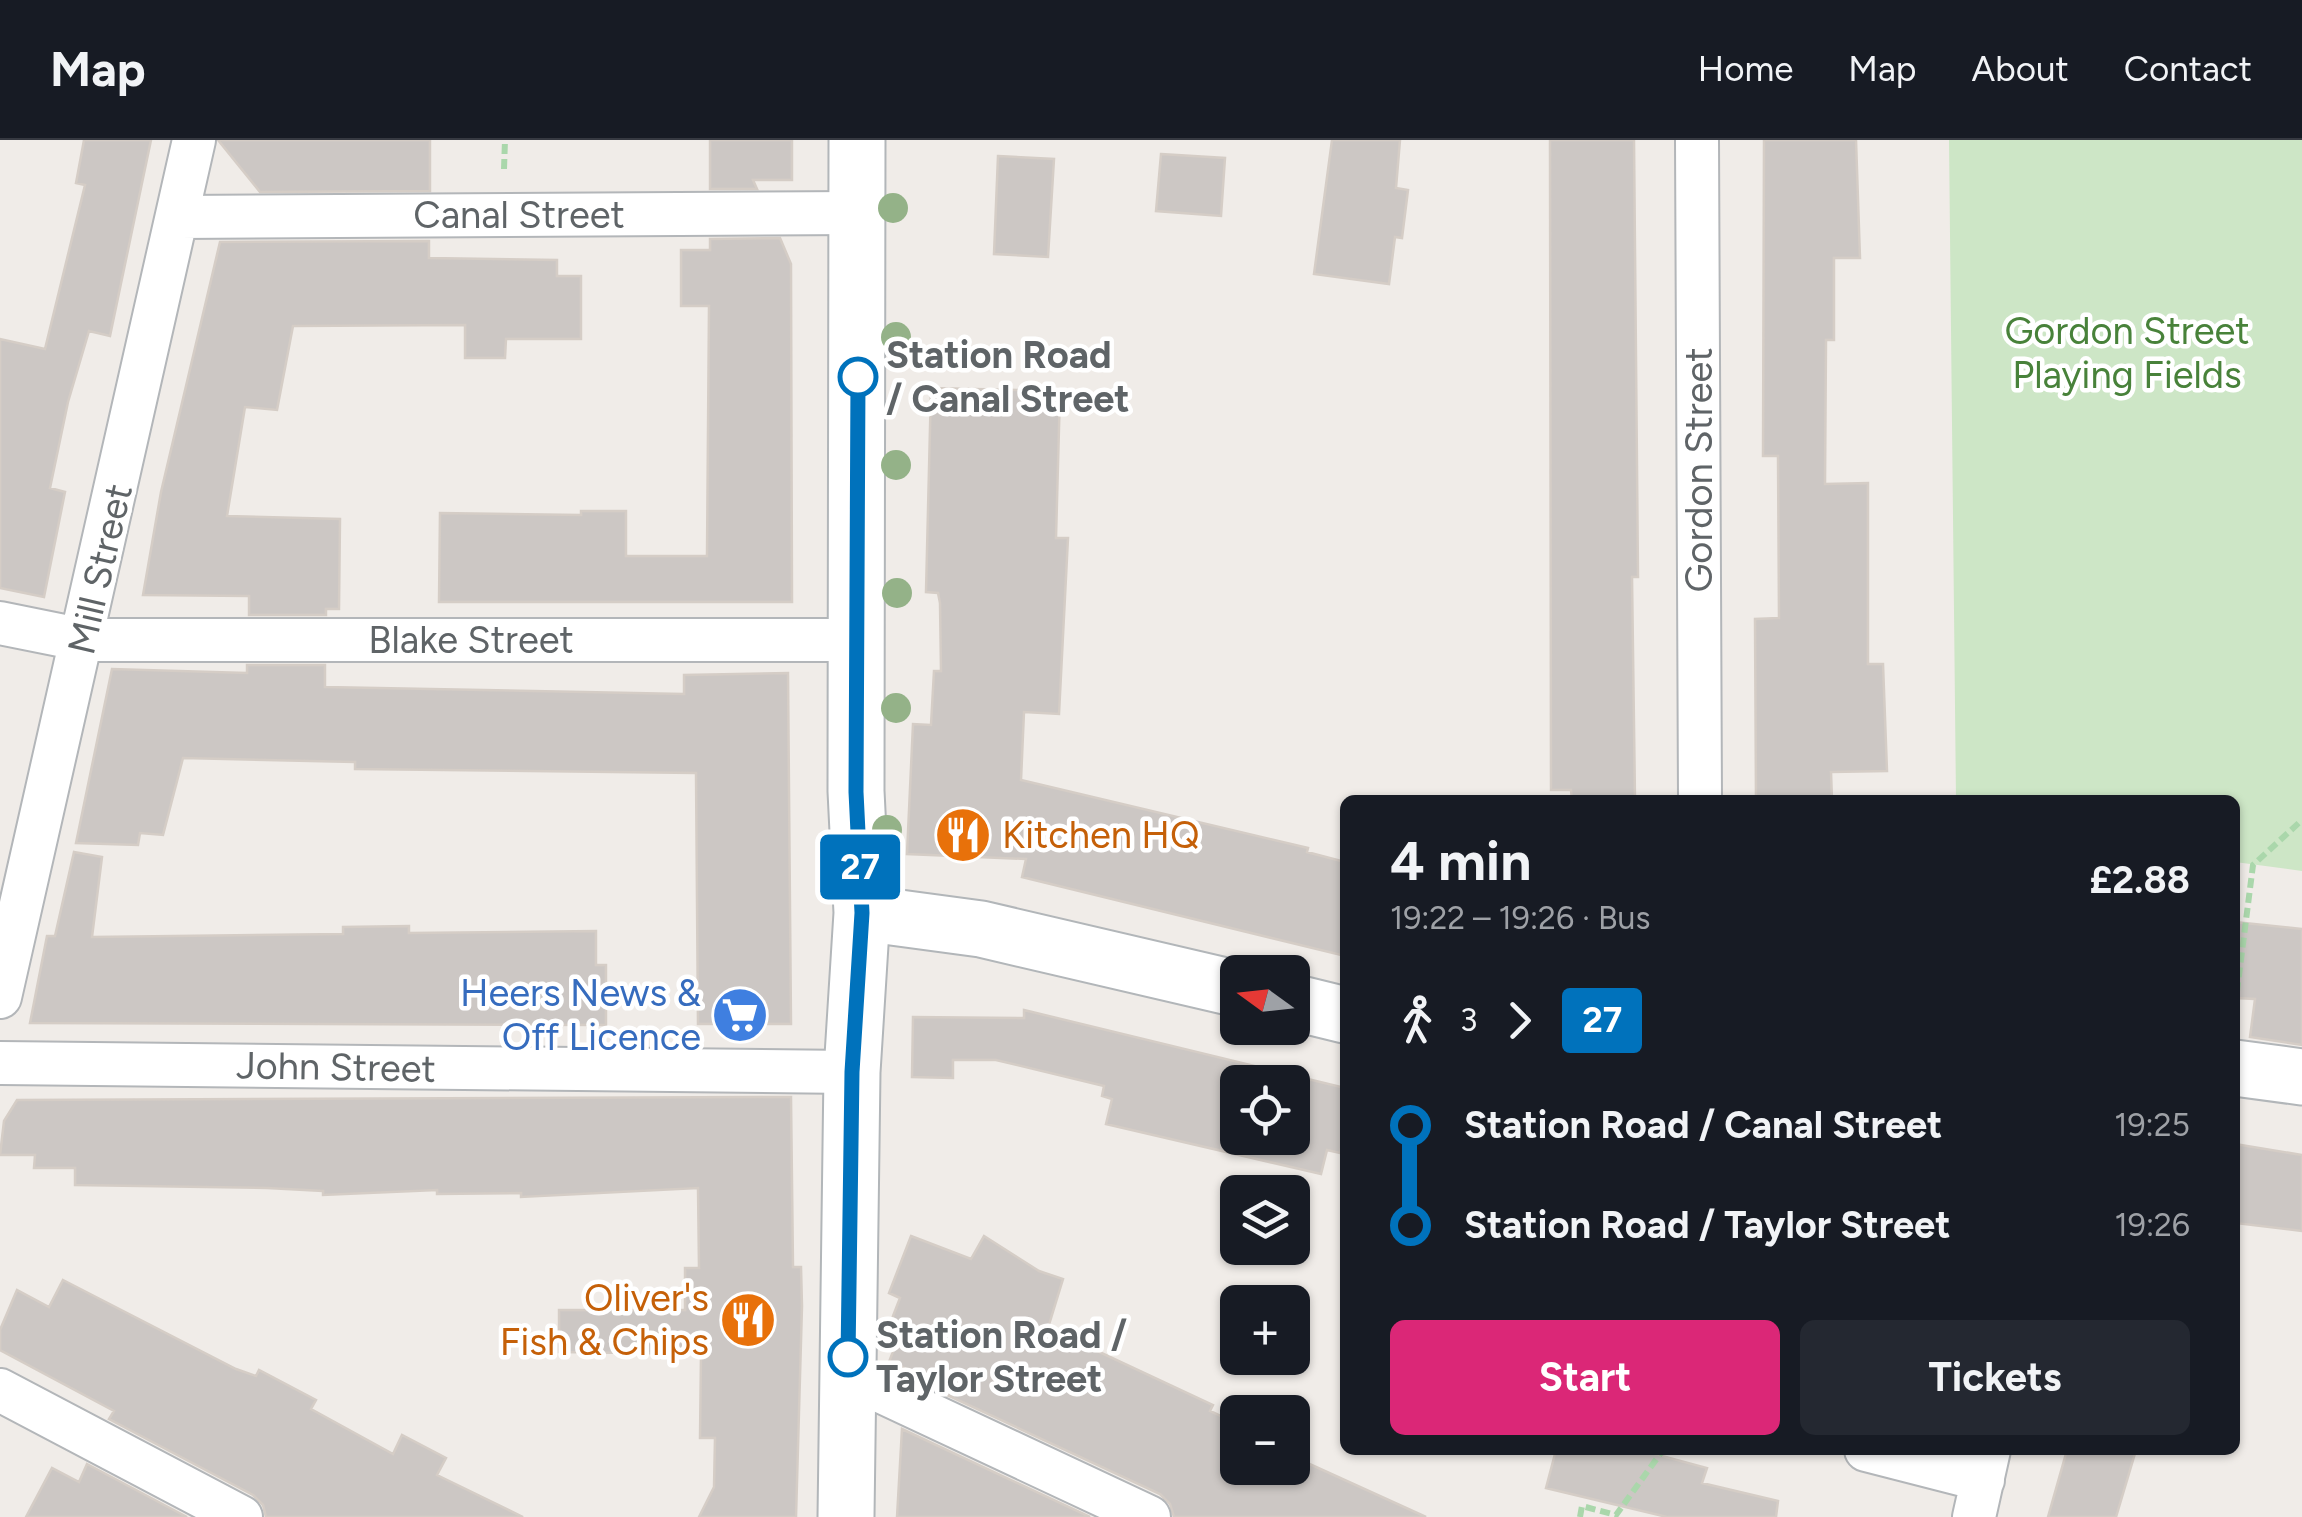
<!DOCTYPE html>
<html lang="en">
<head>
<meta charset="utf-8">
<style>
  :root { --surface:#171b24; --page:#242831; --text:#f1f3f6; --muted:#9ea1a6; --line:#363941; --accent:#db2777 }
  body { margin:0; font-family:Figtree,sans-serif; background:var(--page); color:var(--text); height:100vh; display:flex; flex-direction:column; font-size:38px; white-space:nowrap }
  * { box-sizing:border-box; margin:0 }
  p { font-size:32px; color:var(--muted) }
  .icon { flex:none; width:55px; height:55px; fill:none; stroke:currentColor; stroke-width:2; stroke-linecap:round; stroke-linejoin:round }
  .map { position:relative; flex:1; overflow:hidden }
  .sheet { position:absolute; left:1340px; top:655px; width:900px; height:660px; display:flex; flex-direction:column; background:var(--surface); border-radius:15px; box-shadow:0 2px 8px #0004 }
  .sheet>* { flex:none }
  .badge { padding:0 20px; border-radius:8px; font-size:35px; line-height:65px }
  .needle { width:65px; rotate:285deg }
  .buttons { position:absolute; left:1220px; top:815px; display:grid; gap:20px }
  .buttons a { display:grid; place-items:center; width:90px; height:90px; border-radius:15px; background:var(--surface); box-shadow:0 2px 8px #0004; font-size:50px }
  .map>.badge { position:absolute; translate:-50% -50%; box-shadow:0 0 0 5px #fff }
  .legs { display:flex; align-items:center; gap:15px; height:110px; padding:0 50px; font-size:32px }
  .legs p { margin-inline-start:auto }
  .overview { display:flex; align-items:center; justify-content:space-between; height:170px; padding:0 50px }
  h1 { font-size:55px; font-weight:700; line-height:75px }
  .primary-button { display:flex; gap:20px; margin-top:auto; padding:20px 50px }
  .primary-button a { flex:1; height:115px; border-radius:15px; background:var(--accent); color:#fff; font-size:40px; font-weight:700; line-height:115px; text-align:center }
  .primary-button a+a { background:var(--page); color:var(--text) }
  ul { padding:0 50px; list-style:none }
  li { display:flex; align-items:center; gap:35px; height:100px; font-size:38px }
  li i { display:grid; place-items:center; width:15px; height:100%; margin:0 12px; background:currentColor }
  li i::after { content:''; width:25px; height:25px; margin:-12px; border:8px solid; border-radius:50%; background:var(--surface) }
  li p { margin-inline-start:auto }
  li:first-child i { background:linear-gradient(#0000 50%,currentColor 0) }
  li:last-child i { background:linear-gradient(currentColor 50%,#0000 0) }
  header { display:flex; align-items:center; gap:60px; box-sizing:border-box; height:140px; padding:0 50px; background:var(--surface); border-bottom:2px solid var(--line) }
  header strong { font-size:48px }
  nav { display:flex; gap:55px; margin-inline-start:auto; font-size:35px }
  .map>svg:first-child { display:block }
</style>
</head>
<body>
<header>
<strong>Map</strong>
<nav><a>Home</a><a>Map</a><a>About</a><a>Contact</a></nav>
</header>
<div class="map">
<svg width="2302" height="1377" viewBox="0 0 2302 1377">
  <rect width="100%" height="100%" fill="#f0ece8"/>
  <path fill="#cde6c6" d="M1949,0H2302V731L2235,722V660H1956Z"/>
  <path fill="#ccc7c4" stroke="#d5cdc6" stroke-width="2.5" fill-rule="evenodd" d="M84,0H151L110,196L89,191L68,262L50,348L65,352L44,457L0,448V199L45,209L85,45L76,43Z
    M218,0H430V51L260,52Z
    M710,0H792V40H753L757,49H710Z
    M1332,0H1400L1396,48L1408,50L1402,98L1395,97L1389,144L1314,134Z
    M1550,0H1634L1638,437H1632L1635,660H1572L1571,650H1551Z
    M1764,0H1856L1860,118H1834V200H1826L1825,344L1868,343V524H1883L1887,631L1831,632L1832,660H1756L1755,479L1779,478L1778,316H1763Z
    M1161,14L1225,18L1221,76L1156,71Z
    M998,16L1054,19L1048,117L994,114Z
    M780,98L791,124L792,462H439L440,373L581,375V371H626V416H707L709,166H681V110H710V99Z
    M429,101V118L557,120V136H581V199H506L505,218H465V185L293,186L277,270L245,267L227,376L340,379L339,469H326V475H249V456L143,455L161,352L220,102Z
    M931,248L1060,251L1056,398H1068L1059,574L1024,572L1021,640L1308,708L1307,712L1345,722V816L1022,737L1026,719L907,714L913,584L931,585L934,531H941L940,463L938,453L926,452Z
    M247,525H325V547L684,554V535L788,533L791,884H698L696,633L355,629V622L183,618L163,695L140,693L138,705L76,703L112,529L247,533Z
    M74,712L102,717L92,797L343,794V787L409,786V793L596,791V825H606V885L30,883L47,796H55Z
    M2235,782L2302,789V905L2250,897L2255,859L2235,858Z
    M1024,870L1345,948V991L1340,1013L1327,1010L1321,1034L1106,984L1112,959L1102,956L1104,946L996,920H953V938L912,937L913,877L1024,878ZM1238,942H1292V998H1238Z
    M791,957L793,1127H801L802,1166L796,1377H699L714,1347L715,1298H700L701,1214L559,1212V1170H685V1128H699L698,1048L521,1057V1053L437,1054V1050L323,1055V1051L267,1048L75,1045V1028H34L35,1015H0L4,981L17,960Z
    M2235,1004L2302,1015V1091L2235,1083Z
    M911,1096L971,1119L984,1096L1039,1131L1063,1139L1048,1188L1213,1265L1210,1271L1238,1284V1328H1292V1316L1426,1377H1174L1170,1364L1160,1354L904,1235L905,1228L889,1222L900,1193L888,1189L900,1158L889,1153Z
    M63,1140L236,1229L256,1236L259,1230L316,1260L311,1269L393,1314L402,1295L446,1318L437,1335L523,1377H266L263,1365L253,1355L109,1279L114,1271L0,1210V1190L17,1150L49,1167Z
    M902,1289L1090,1377H897Z
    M1556,1310H1640L1707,1328L1702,1343L1778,1361L1776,1377H1667L1546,1348Z
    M2067,1310H2136L2116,1377H2048Z
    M87,1324L187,1377H26L52,1328L79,1342Z"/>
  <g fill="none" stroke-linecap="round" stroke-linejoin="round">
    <g stroke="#b3b6b9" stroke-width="46">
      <path id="street" d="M1697,0L1700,660
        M179,77L858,73
        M0,483L84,500H858
        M0,857L194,0
        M0,923L852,932
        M848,1236L1149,1377
        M0,1250L241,1377
        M1866,1310L1983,1340
        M1974,1377L1989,1310"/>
    </g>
    <g stroke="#b2b6b9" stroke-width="59">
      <path id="secondary" d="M862,773L981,789L1238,849
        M1292,862L1345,875
        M2235,928L2302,937
        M846,1377L852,932L862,773L856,651L857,0"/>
    </g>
    <path stroke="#aad7ab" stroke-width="6" stroke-dasharray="10 5" stroke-linecap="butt" d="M504,29L505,0
      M2235,867L2253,725L2302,680
      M1580,1377L1582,1366L1616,1375L1663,1310"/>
    <use href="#street" stroke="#fff" stroke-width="42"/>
    <use href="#secondary" stroke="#fff" stroke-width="55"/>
  </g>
  <g fill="#94b288">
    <circle cx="893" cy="68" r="15"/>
    <circle cx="896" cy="197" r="15"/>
    <circle cx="896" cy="325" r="15"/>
    <circle cx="897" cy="453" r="15"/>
    <circle cx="896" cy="568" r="15"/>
    <circle cx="887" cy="690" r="15"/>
  </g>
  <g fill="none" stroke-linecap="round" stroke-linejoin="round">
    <g stroke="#fff" stroke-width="22">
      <path id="line-1" d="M848,1217L852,932L862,773L856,652L858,237"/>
    </g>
    <use href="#line-1" stroke="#0072bc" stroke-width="15"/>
  </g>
  <defs>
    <g id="restaurant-disc" transform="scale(2.875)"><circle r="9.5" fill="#e8710a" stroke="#fff"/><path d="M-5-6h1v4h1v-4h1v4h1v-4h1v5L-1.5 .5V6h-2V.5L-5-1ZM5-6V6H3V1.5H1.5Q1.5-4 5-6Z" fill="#fff"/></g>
    <g id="supermarket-disc" transform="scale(2.875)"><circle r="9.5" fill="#3f7fe0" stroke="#fff"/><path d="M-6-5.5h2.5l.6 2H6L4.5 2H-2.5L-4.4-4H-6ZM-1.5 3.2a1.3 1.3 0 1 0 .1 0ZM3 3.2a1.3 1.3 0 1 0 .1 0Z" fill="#fff"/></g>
  </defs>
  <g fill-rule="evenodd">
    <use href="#restaurant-disc" x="963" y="695"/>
    <use href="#supermarket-disc" x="740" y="875"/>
    <use href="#restaurant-disc" x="748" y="1180"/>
  </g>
  <g fill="#fff" stroke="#0072bc" stroke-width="5">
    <circle cx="858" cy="237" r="18"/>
    <circle cx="848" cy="1217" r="18"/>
  </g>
  <g text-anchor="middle" stroke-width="9" stroke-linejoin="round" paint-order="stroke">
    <g font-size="38" fill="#5f6467" stroke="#fff">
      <text x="519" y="88">Canal Street</text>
      <text transform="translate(1699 330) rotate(-90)" y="13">Gordon Street</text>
      <text transform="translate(100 429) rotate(-77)" y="13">Mill Street</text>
      <text x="471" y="513">Blake Street</text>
      <text transform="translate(336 927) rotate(1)" y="13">John Street</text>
    </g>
    <g font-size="38" fill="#48823a" stroke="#fff">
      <text x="2127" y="204">Gordon Street<tspan x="2127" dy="44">Playing Fields</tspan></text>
    </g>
    <g font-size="38" font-weight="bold" fill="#5f6467" stroke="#fff" text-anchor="start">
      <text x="886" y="228">Station Road<tspan x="886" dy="44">/ Canal Street</tspan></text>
      <text x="876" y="1208">Station Road /<tspan x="876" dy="44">Taylor Street</tspan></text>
    </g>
    <g font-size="38" fill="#c56008" stroke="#fff" text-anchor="start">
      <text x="1002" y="708">Kitchen HQ</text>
      <text x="709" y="1171" text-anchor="end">Oliver's<tspan x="709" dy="44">Fish &amp; Chips</tspan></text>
    </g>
    <g font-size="38" fill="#366cbe" stroke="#fff" text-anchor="end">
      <text x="701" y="866">Heers News &amp;<tspan x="701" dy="44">Off Licence</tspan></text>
    </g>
  </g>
</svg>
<div class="buttons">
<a><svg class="needle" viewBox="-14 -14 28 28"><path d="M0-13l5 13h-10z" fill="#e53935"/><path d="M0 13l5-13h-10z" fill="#9ea1a6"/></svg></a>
<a><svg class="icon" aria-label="locate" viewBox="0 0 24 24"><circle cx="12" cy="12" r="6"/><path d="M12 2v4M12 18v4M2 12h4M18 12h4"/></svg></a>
<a><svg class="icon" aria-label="layers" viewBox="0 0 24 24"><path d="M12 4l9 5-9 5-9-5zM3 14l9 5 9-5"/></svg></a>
<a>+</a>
<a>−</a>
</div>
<b class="badge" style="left:860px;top:727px;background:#0072bc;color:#fff">27</b>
<section class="sheet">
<div class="overview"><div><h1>4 min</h1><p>19:22 – 19:26 · Bus</p></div><b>£2.88</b></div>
<div class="legs"><svg class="icon" aria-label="walk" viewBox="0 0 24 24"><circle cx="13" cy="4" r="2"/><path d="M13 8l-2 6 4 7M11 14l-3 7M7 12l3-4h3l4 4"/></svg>3<svg class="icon" aria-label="forward" viewBox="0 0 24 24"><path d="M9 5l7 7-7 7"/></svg><b class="badge" style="background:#0072bc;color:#fff">27</b></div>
<ul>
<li><i style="color:#0072bc"></i><b>Station Road / Canal Street</b><p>19:25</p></li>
<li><i style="color:#0072bc"></i><b>Station Road / Taylor Street</b><p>19:26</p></li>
</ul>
<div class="primary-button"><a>Start</a><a>Tickets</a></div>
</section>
</div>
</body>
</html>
